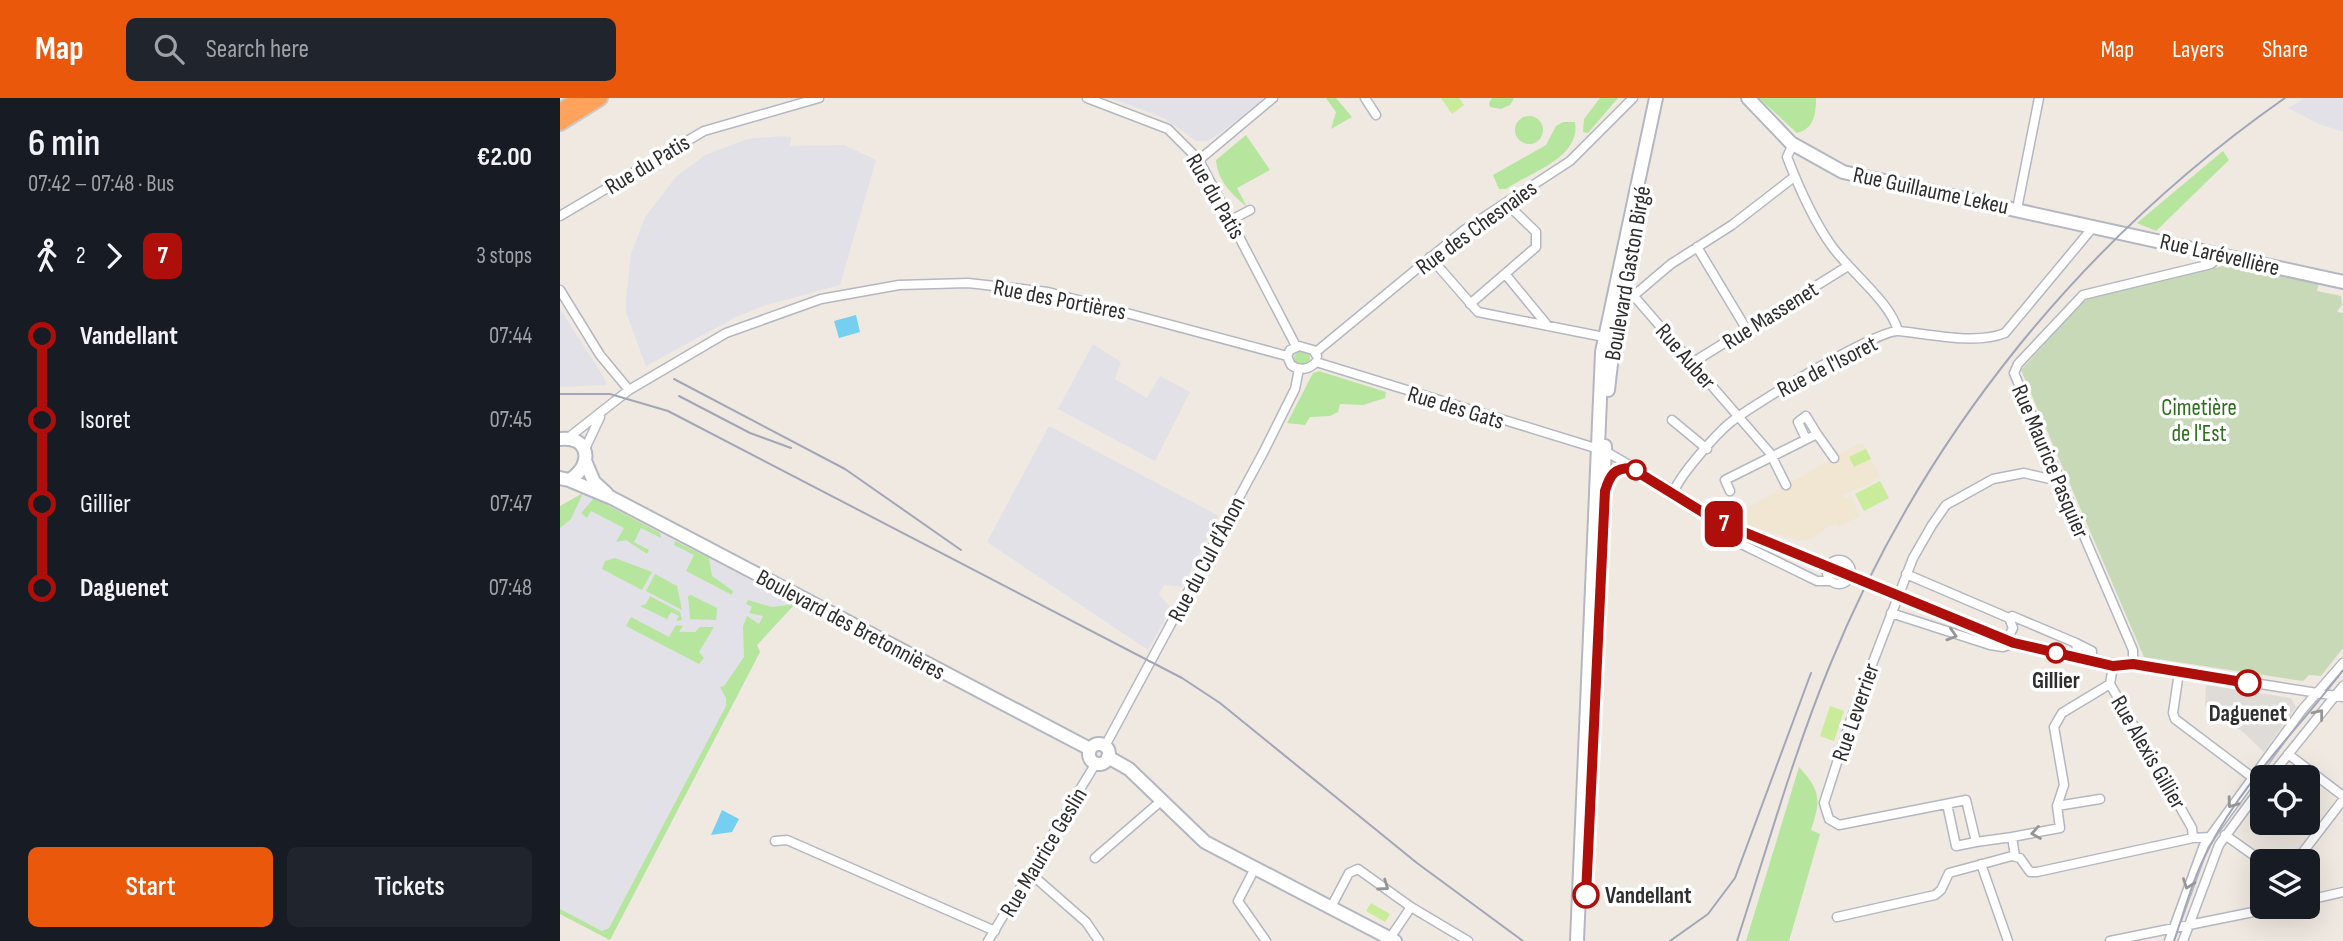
<!DOCTYPE html>
<html lang="en">
<head>
<meta charset="utf-8">
<style>
  :root { --surface:#171b24; --page:#20242c; --text:#f1f3f6; --muted:#9ea1a6; --accent:#ea580c }
  body { margin:0; font-family:"Sofia Sans Condensed",sans-serif; background:var(--page); color:var(--text); height:100vh; display:flex; flex-direction:column; font-size:26px; white-space:nowrap }
  * { box-sizing:border-box; margin:0 }
  p { font-size:23px; color:var(--muted) }
  .icon { flex:none; width:38px; height:38px; fill:none; stroke:currentColor; stroke-width:2; stroke-linecap:round; stroke-linejoin:round }
  .map { position:relative; flex:1; overflow:hidden }
  .panel { display:flex; flex-direction:column; background:var(--surface); width:560px }
  .panel>* { flex:none }
  .badge { padding:0 14px; border-radius:10px; font-size:24px; line-height:46px }
  .fabs { position:absolute; left:1690px; top:667px; display:grid; gap:14px }
  .fabs a { display:grid; place-items:center; width:70px; height:70px; border-radius:10px; background:var(--surface); box-shadow:0 7px 28px #0002; font-size:35px }
  .map>.badge { position:absolute; translate:-50% -50%; box-shadow:0 0 0 4px #fff }
  .legs { display:flex; align-items:center; gap:10px; height:77px; padding:0 28px; font-size:23px }
  .legs p { margin-inline-start:auto }
  .summary { display:flex; align-items:center; justify-content:space-between; height:119px; padding:0 28px }
  h1 { font-size:38px; font-weight:600; line-height:52px }
  .primary-button { display:flex; gap:14px; margin-top:auto; padding:14px 28px }
  .primary-button a { flex:1; height:80px; border-radius:10px; background:var(--accent); color:#fff; font-size:28px; font-weight:600; line-height:80px; text-align:center }
  .primary-button a+a { background:var(--page); color:var(--text) }
  ul { padding:0 28px; list-style:none }
  li { display:flex; align-items:center; gap:24px; height:84px; font-size:26px }
  li i { display:grid; place-items:center; width:10px; height:100%; margin:0 9px; background:currentColor }
  li i::after { content:''; width:18px; height:18px; margin:-9px; border:5px solid; border-radius:50%; background:var(--surface) }
  li p { margin-inline-start:auto }
  li:first-child i { background:linear-gradient(#0000 50%,currentColor 0) }
  li:last-child i { background:linear-gradient(currentColor 50%,#0000 0) }
  header { display:flex; align-items:center; gap:42px; box-sizing:border-box; height:98px; padding:0 35px; background:var(--accent); color:#fff }
  header strong { font-size:33px }
  nav { display:flex; gap:38px; margin-inline-start:auto; font-size:24px }
  .search { width:490px; height:63px; background:var(--page); display:flex; align-items:center; gap:18px; box-sizing:border-box; padding:0 24px; border-radius:10px; color:var(--muted); font-size:26px }
  main { display:flex; flex:1; min-height:0 }
  .map>svg:first-child { display:block }
</style>
</head>
<body>
<header>
<strong>Map</strong>
<div class="search"><svg class="icon" aria-label="search" viewBox="0 0 24 24"><circle cx="10" cy="10" r="6"/><path d="M15 15l6 6"/></svg>Search here</div>
<nav><a>Map</a><a>Layers</a><a>Share</a></nav>
</header>
<main>
<section class="panel">
<div class="summary"><div><h1>6 min</h1><p>07:42 – 07:48 · Bus</p></div><b>€2.00</b></div>
<div class="legs"><svg class="icon" aria-label="walk" viewBox="0 0 24 24"><circle cx="13" cy="4" r="2"/><path d="M13 8l-2 6 4 7M11 14l-3 7M7 12l3-4h3l4 4"/></svg>2<svg class="icon" aria-label="forward" viewBox="0 0 24 24"><path d="M9 5l7 7-7 7"/></svg><b class="badge" style="background:#ae0f0a;color:#fff">7</b><p>3 stops</p></div>
<ul>
<li><i style="color:#ae0f0a"></i><b>Vandellant</b><p>07:44</p></li>
<li><i style="color:#ae0f0a"></i><span>Isoret</span><p>07:45</p></li>
<li><i style="color:#ae0f0a"></i><span>Gillier</span><p>07:47</p></li>
<li><i style="color:#ae0f0a"></i><b>Daguenet</b><p>07:48</p></li>
</ul>
<div class="primary-button"><a>Start</a><a>Tickets</a></div>
</section>
<div class="map">
<svg width="1783" height="843" viewBox="0 0 1783 843">
  <rect width="100%" height="100%" fill="#efe9e1"/>
  <path fill="#e3e1e8" d="M551,0H704L687,16L648,43H636L604,20Z
    M1745,0H1783V34L1759,26L1728,10Z
    M220,38L231,39L230,48L284,47L316,62L280,187L203,208L176,219L86,268L66,214V202L71,156L85,119L116,79L145,57L187,41Z
    M0,211L42,276L47,287L0,289Z
    M533,246L561,264L555,281L587,300L600,278L630,294L595,363L498,311Z
    M489,328L659,418L625,483L621,484L622,489L604,487L599,496L611,510L588,552L427,444Z
    M25,395L235,506L197,547L200,554L50,842L0,816V408Z"/>
  <path fill="#f0e6d1" d="M1303,346L1320,378L1312,382L1313,385L1283,396L1285,401L1291,398L1300,418L1278,429L1276,426L1269,428L1254,440L1240,443L1168,421L1296,347Z"/>
  <path fill="#b6e59e" d="M766,0H776L792,19L771,31L776,14Z
    M932,0H954L950,7L941,11L930,9L929,5Z
    M1040,0H1058L1028,35L1023,34L1024,21Z
    M1199,0H1256C1256,16 1254,31 1237,35Z
    M955 32a14 14 0 1 1 28 0a14 14 0 1 1-28 0Z
    M1003,24H1015C1021,60 971,74 946,91H939L933,77L986,47L996,28Z
    M686,37L710,72L677,90L687,109C672,96 658,84 656,62Z
    M1663,53L1669,62L1596,133L1577,125Z
    M734 260a8 8 0 1 1 16 0a8 8 0 1 1-16 0Z
    M759,273L826,294L825,300L803,307L780,306L778,314L770,318L750,319L745,327L727,325L753,275Z
    M23,395L11,421L0,430V408Z
    M34,400L100,435L101,440L81,430L74,444L89,452L87,456L66,442L56,444L64,430L31,413L27,420L21,415Z
    M115,443L149,460L152,478L173,493L172,497L126,473L134,457L114,447Z
    M55,460L92,474L82,492L42,471L45,463Z
    M95,476L117,488L122,512L86,493Z
    M131,497L157,510L156,522L130,521L128,498Z
    M90,498L120,514L122,522L116,523L119,518L111,514L107,521L80,508L86,506Z
    M188,502L212,509L235,506L197,547L200,554L50,842L0,816V811L42,833L49,830L166,608V600L160,589L164,588L184,559L183,528L187,518L199,526L203,518L189,515L192,509L186,506Z
    M71,519L109,539L116,527L123,528L119,534H135L140,529H154L139,554L144,560L139,566L66,528Z
    M1239,669C1261,693 1261,702 1251,732L1260,736L1229,843H1186Z"/>
  <path fill="#c8d9b8" d="M1663,168H1681L1759,184L1757,193L1781,198L1782,207L1777,214L1783,215V550L1761,578L1749,577L1743,583L1584,559L1461,272L1525,201Z"/>
  <path fill="#c9ec9a" d="M881,0H899L904,7L892,16Z
    M1306,351L1311,361L1294,369L1289,359Z
    M1320,383L1329,400L1304,413L1295,396Z
    M1270,608L1284,613L1274,643L1260,638Z
    M811,805L830,816L825,824L806,813Z"/>
  <path fill="#dfdcd8" d="M1646,587L1731,600L1736,609L1704,654L1683,634L1645,608Z"/>
  <path fill="#75cff0" d="M296,217L300,234L279,240L274,223Z
    M162,712L179,721L172,734L151,737Z"/>
  <g fill="none" stroke-linecap="round" stroke-linejoin="round">
    <g stroke="#b4b7c1" stroke-width="11">
      <path id="street" d="M527,0L608,31L639,62L736,248
        M805,0L816,17
        M1233,46L1227,59C1239,90 1252,120 1271,147C1290,174 1330,203 1338,233
        M639,62L713,0
        M1457,111L1479,0
        M0,118L144,33L259,0
        M671,122L690,112
        M1137,149L1187,232
        M870,159L918,214L1049,240
        M946,177L988,228
        M0,192L40,257L69,292
        M1059,194L1073,197L1078,194L1111,166L1172,127L1234,79
        M1073,197L1210,355L1226,387
        M910,206L976,149V134L946,105
        M756,254L904,132L1010,63L1073,0
        M727,258L730,252L739,248L753,252L757,258
        M727,258L731,267C739,273 749,272 756,264
        M756,264L1045,353L1114,393L1142,415L1168,428
        M1132,265L1288,168
        M1112,322L1147,351
        M1257,336L1274,360
        M8,340L69,292L166,235L261,201L339,187L408,185L488,194L727,258
        M25,351L40,319
        M1047,386L1054,374L1071,370
        M1114,393C1121,376 1156,336 1171,324C1192,307 1318,231 1339,233C1369,236 1416,247 1445,235L1534,128
        M1170,393L1165,382L1257,336L1246,318L1238,324L1246,341
        M1149,422L1175,443L1257,483H1270
        M1267 474a12 12 0 1 1 24 0a12 12 0 1 1-24 0Z
        M1346,476L1449,520L1453,530L1447,542
        M1331,515L1430,547L1443,549L1454,545
        M1449,520L1452,518L1516,545L1518,558
        M1431,534C1462,549 1492,553 1525,559C1544,563 1553,567 1573,566L1783,599
        M1516,545L1532,553V561
        M1573,566V552L1454,275L1458,266L1523,197L1651,166L1661,157
        M1553,568L1550,586L1632,730L1633,740
        M1619,574L1613,615L1615,621L1692,679
        M545,648L703,355L735,291L739,271
        M1728,656L1783,698
        M1710,679L1783,588
        M1387,706L1396,748L1416,744
        M1497,708L1540,701
        M1665,737L1703,764
        M1452,739L1500,730L1497,708L1504,687L1494,629L1502,615L1550,586
        M215,743L227,742L435,833
        M1455,758L1452,739L1416,744L1406,702L1279,727L1269,721L1264,705L1291,621L1353,460L1372,427L1386,407L1433,381L1464,375L1499,383
        M535,760L601,703
        M1736,763L1783,702
        M1421,766L1448,843
        M694,772L678,803L706,843
        M470,775L526,824L539,843
        M1748,802L1783,794
        M770,811L789,775L798,771L851,809L908,843
        M1277,819L1375,797L1381,792L1389,775L1452,758L1460,760L1470,774H1477L1633,740L1650,739
        M830,840L851,809
        M428,843L536,665
        M1550,843L1723,808
        M1609,843L1644,747L1742,612L1783,565
        M1623,843L1659,747L1703,687"/>
    </g>
    <g stroke="#b4b7c1" stroke-width="16">
      <path id="secondary" d="M1188,0L1231,45L1283,74L1783,184
        M1048,292L1058,205
        M0,341C30,337 34,368 9,382L0,380
        M26,365L34,384L47,396
        M9,382L52,400L530,651
        M1039,505L1045,348
        M529 656a10 10 0 1 1 20 0a10 10 0 1 1-20 0Z
        M548,659L569,671L645,744L835,843
        M1017,843L1042,254L1096,0"/>
    </g>
    <g stroke="#c9c9c9" stroke-width="18">
      <path id="highway" d="M0,13L20,0
        M0,25L40,0"/>
    </g>
    <use href="#street" stroke="#fff" stroke-width="8"/>
    <use href="#secondary" stroke="#fff" stroke-width="12"/>
    <use href="#highway" stroke="#ffa35c" stroke-width="14"/>
    <path stroke="#a3a6b8" stroke-width="2" d="M1614,843C1625,811 1634,777 1650,748C1684,683 1739,630 1783,572"/>
    <path stroke="#a3a6b8" stroke-width="2" d="M114,281L285,371L401,452
      M0,296H50L108,313L622,580L660,605L857,765L963,843
      M119,298L190,335L231,350
      M1110,843L1148,816L1175,780L1251,575
      M1177,843C1207,751 1233,657 1270,567C1364,337 1522,142 1725,0"/>
    <g stroke="#b4b7c1" stroke-width="11" stroke-linecap="butt">
      <path id="street-bridge" d="M1168,428L1431,534"/>
    </g>
    <use href="#street-bridge" stroke="#fff" stroke-width="8"/>
  </g>
  <defs><path id="oneway-chevron" d="M-2-3.5L2.5 0L-2 3.5" fill="none" stroke-width="1.6" stroke-linecap="round" stroke-linejoin="round" transform="scale(1.75)"/></defs>
  <g stroke="#969696">
    <use href="#oneway-chevron" transform="translate(1392 537) rotate(17)"/>
    <use href="#oneway-chevron" transform="translate(1759 616) rotate(-51)"/>
    <use href="#oneway-chevron" transform="translate(1672 705) rotate(126)"/>
    <use href="#oneway-chevron" transform="translate(1476 735) rotate(170)"/>
    <use href="#oneway-chevron" transform="translate(1628 786) rotate(110)"/>
    <use href="#oneway-chevron" transform="translate(824 788) rotate(35)"/>
  </g>
  <g fill="none" stroke-linecap="round" stroke-linejoin="round">
    <g stroke="#fff" stroke-width="16">
      <path id="line-1" d="M1026,797L1045,393C1050,377 1054,370 1071,370L1157,423L1454,545L1553,568L1573,566L1688,585"/>
    </g>
    <use href="#line-1" stroke="#ae0f0a" stroke-width="10"/>
  </g>
  <g fill="#fff" stroke="#ae0f0a" stroke-width="3.5">
    <circle cx="1076" cy="372" r="9"/>
    <circle cx="1496" cy="555" r="9"/>
    <circle cx="1688" cy="585" r="12"/>
    <circle cx="1026" cy="797" r="12"/>
  </g>
  <g text-anchor="middle" stroke-width="7" stroke-linejoin="round" paint-order="stroke">
    <g font-size="23" fill="#2e2e2e" stroke="#fff">
      <text transform="translate(87 66) rotate(-31)" y="8">Rue du Patis</text>
      <text transform="translate(1371 92) rotate(12)" y="8">Rue Guillaume Lekeu</text>
      <text transform="translate(656 98) rotate(60)" y="8">Rue du Patis</text>
      <text transform="translate(916 129) rotate(-36)" y="8">Rue des Chesnaies</text>
      <text transform="translate(1660 156) rotate(13)" y="8">Rue Larévellière</text>
      <text transform="translate(1067 175) rotate(-80)" y="8">Boulevard Gaston Birgé</text>
      <text transform="translate(500 201) rotate(11)" y="8">Rue des Portières</text>
      <text transform="translate(1210 217) rotate(-32)" y="8">Rue Massenet</text>
      <text transform="translate(1126 258) rotate(49)" y="8">Rue Auber</text>
      <text transform="translate(1267 268) rotate(-27)" y="8">Rue de l'Isoret</text>
      <text transform="translate(896 309) rotate(17)" y="8">Rue des Gats</text>
      <text transform="translate(1491 363) rotate(67)" y="8">Rue Maurice Pasquier</text>
      <text transform="translate(646 461) rotate(-62)" y="8">Rue du Cul d'Ânon</text>
      <text transform="translate(291 526) rotate(28)" y="8">Boulevard des Bretonnières</text>
      <text transform="translate(1295 614) rotate(-71)" y="8">Rue Leverrier</text>
      <text transform="translate(1589 654) rotate(60)" y="8">Rue Alexis Gillier</text>
      <text transform="translate(483 754) rotate(-59)" y="8">Rue Maurice Geslin</text>
    </g>
    <g font-size="23" fill="#2c6e1b" stroke="#fff">
      <text x="1639" y="317">Cimetière<tspan x="1639" dy="26">de l'Est</tspan></text>
    </g>
    <g font-size="23" font-weight="bold" fill="#2e2e2e" stroke="#fff">
      <text x="1496" y="590">Gillier</text>
      <text x="1688" y="623">Daguenet</text>
      <text x="1045" y="805" text-anchor="start">Vandellant</text>
    </g>
  </g>
</svg>
<div class="fabs">
<a><svg class="icon" aria-label="locate" viewBox="0 0 24 24"><circle cx="12" cy="12" r="6"/><path d="M12 2v4M12 18v4M2 12h4M18 12h4"/></svg></a>
<a><svg class="icon" aria-label="layers" viewBox="0 0 24 24"><path d="M12 4l9 5-9 5-9-5zM3 14l9 5 9-5"/></svg></a>
</div>
<b class="badge" style="left:1164px;top:426px;background:#ae0f0a;color:#fff">7</b>
</div>
</main>
</body>
</html>
